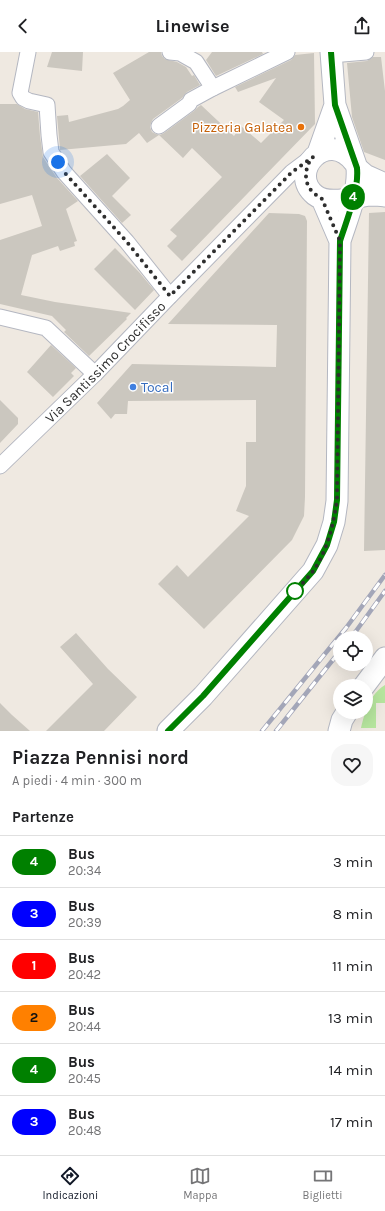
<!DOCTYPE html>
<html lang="it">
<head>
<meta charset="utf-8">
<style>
  :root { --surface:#fff; --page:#f6f6f6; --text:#202124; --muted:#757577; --line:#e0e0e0; --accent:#111827 }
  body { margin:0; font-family:Karla,sans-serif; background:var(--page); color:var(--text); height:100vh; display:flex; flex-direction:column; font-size:15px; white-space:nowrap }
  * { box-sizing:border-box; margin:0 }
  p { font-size:13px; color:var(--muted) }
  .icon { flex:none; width:22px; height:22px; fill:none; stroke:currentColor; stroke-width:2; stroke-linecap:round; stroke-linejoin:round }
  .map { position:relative; height:679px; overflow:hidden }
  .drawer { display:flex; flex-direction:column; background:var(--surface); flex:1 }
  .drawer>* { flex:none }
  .badge { padding:0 8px; border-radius:13px; font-size:14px; line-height:26px }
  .controls { position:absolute; left:333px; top:579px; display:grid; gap:8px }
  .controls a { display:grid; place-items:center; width:40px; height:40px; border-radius:50%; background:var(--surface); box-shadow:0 4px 16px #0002; font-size:20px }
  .you { position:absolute; width:20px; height:20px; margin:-10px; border:3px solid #fff; border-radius:50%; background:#1a73e8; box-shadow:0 0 0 6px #1a73e833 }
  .map>.badge { position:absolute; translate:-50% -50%; box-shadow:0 0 0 2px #fff }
  h2 { padding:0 12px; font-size:15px; line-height:36px }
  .round { display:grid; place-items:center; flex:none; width:42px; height:42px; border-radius:16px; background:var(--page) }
  .overview { display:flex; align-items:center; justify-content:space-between; height:68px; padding:0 12px }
  h1 { font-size:19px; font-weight:700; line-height:30px }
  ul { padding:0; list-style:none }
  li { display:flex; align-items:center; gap:12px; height:52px; padding:0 12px; border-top:1px solid var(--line) }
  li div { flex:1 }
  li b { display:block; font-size:15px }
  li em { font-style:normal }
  li .badge { min-width:44px; font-weight:700; text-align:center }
  header { display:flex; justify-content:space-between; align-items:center; height:52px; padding:0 12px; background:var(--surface); font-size:18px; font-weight:700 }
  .tabs { display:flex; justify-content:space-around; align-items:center; height:56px; border-top:1px solid var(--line); background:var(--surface); font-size:11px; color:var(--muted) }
  .tabs a { display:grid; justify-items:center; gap:2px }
  .tabs .selected { color:var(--accent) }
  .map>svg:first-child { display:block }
</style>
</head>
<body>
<header><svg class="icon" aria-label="back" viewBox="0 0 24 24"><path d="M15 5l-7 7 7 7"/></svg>Linewise<svg class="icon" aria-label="share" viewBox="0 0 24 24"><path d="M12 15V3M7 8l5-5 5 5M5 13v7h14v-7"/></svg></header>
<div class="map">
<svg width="385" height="679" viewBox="0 0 385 679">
  <rect width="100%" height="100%" fill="#efe9e1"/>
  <path fill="#b6e59e" d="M385,633V651H376V676H361C365,660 370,642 385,633Z"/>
  <path fill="#cbc7bf" d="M52,0H83L82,19L47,15Z
    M149,0H161L162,4L165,7L177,10L186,15L192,24L194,23L200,33L187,40L182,46L153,67L151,71L150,75L152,80L156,82L160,83L164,81L194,59L198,55L201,53L234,84L241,74L261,91L284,68L259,50L276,26L238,40L235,35L291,8L295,3L314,1L315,72L182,209L167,194L177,184L170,178L222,125L192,96L183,106L159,83L147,91L139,81L126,92L60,98V97L57,64L68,63L69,70L118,57L123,54L130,48L113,21Z
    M212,0H262L263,2L216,24L206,8Z
    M373,5H381L385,39V108L364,100L352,65L347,11L367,9Z
    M0,52H17L25,57L38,60L40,84L43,105L57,126L78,149L66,157L77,189L74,190L75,194L60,199L58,194L32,203L21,243L55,250L131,261L126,266L127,267L89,304L64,280L66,278L52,264L0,252V188L42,174L32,143L0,152Z
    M107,102L130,126L112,144L131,163L122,171L80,124Z
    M385,160V498L364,499L369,161Z
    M269,161L299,162L305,164L307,169L305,445L304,464L292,488L204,577L158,532L177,513L188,525L249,464L236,459L246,434V390H256V348L128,349L127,362H115L111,367L97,351L132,312L276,315L277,273L168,272Z
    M115,196L139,220L154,238L135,258L94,217Z
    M51,293L76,316L71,321L74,324L53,345L27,320Z
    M0,348L18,366V372L0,391Z
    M76,581L108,617L137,645L104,679H46L93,632L60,595Z
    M0,651L12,663L30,679H0Z"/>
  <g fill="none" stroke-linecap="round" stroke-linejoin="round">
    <g stroke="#b4b7c1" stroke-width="17">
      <g id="street">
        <path d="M28,0L20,41L23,46L29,49L47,53L49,83L51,100L64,120L127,190L170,244"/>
        <path d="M170,0L180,1L196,10L213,36"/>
        <path d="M331,3L366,0"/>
        <path d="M159,74L189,52L191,48L213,36L287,0"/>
        <path d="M0,265L46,276L95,322"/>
        <path id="s1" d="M0,414L95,322L170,244L292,120L312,105"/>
      </g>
    </g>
    <g stroke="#b4b7c1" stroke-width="23">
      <path id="secondary" d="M318,101L335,53
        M354,110C327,76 287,120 315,143C329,154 353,145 369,143C375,143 380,143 385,144
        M357,116L365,123L385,132
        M322,147L340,189
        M364,634L385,606
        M168,679L203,644L313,519L327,493L334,470L337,449L340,189C347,167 359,139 357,116L335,53L331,0
        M339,679L342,668L347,660"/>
    </g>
    <use href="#street" stroke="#fff" stroke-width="15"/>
    <use href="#secondary" stroke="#fff" stroke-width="21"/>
    <g stroke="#a3a6b8" stroke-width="4.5">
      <path id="rail" d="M351,586L385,539
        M262,679L346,576L385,523
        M276,679L340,599"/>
    </g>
    <use href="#rail" stroke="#fff" stroke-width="3" stroke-dasharray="9" stroke-linecap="butt"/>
  </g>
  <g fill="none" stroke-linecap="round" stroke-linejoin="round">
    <g stroke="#fff" stroke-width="9">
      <path id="line" d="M168,679L203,644L313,519L327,493L334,470L337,448L340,189C347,167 359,139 357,116L335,53L331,0"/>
    </g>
    <use href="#line" stroke="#008000" stroke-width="6"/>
    <path stroke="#2e2e2e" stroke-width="4" stroke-dasharray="0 7.2" d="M58,110L64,120L127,190L170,244L292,120L313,105L308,112L306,120V128L309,136L315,142L322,147L340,189L337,448C333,474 328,496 314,518C308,526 300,534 293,541L295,539"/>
  </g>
  <circle fill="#e8710a" stroke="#fff" stroke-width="1.5" cx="301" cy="75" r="4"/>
  <circle fill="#3f7fe0" stroke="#fff" stroke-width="1.5" cx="133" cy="335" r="4"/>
  <circle fill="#fff" stroke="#008000" stroke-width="2" cx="295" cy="539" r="8"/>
  <g text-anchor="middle" stroke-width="3" stroke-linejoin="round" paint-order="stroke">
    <g font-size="14" fill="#c56008" stroke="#fff" text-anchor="end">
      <text x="293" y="80">Pizzeria Galatea</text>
    </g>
    <g font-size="14" fill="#2e2e2e" stroke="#fff">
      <text dy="5" stroke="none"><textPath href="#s1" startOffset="148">Via Santissimo Crocifisso</textPath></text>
    </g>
    <g font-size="14" fill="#366cbe" stroke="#fff" text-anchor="start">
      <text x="141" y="340">Tocal</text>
    </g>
  </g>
</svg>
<div class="controls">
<a><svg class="icon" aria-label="locate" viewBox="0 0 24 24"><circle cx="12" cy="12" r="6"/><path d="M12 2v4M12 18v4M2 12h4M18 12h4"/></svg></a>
<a><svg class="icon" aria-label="layers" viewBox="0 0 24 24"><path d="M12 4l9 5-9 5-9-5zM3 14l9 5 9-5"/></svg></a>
</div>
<div class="you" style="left:58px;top:110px"></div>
<b class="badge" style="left:353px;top:145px;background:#008000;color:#fff">4</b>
</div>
<section class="drawer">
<div class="overview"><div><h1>Piazza Pennisi nord</h1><p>A piedi · 4 min · 300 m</p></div><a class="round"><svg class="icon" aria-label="heart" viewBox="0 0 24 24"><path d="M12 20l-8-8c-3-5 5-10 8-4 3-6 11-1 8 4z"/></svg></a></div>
<h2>Partenze</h2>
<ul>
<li><span class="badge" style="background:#008000;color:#fff">4</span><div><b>Bus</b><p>20:34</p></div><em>3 min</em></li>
<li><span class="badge" style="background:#00f;color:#fff">3</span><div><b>Bus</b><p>20:39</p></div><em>8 min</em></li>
<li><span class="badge" style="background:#f00;color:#fff">1</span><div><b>Bus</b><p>20:42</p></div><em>11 min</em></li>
<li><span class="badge" style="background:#ff8000;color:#111">2</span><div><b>Bus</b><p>20:44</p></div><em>13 min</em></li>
<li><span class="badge" style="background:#008000;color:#fff">4</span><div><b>Bus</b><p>20:45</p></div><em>14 min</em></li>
<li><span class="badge" style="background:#00f;color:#fff">3</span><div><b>Bus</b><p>20:48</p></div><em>17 min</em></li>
</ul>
</section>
<nav class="tabs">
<a class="selected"><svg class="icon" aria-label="directions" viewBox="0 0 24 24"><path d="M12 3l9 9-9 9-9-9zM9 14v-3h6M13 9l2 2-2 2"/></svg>Indicazioni</a>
<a><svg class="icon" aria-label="map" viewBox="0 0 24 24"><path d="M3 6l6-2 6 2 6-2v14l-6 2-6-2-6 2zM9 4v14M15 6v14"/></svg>Mappa</a>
<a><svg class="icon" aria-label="tickets" viewBox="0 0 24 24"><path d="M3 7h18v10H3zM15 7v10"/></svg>Biglietti</a>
</nav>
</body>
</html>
